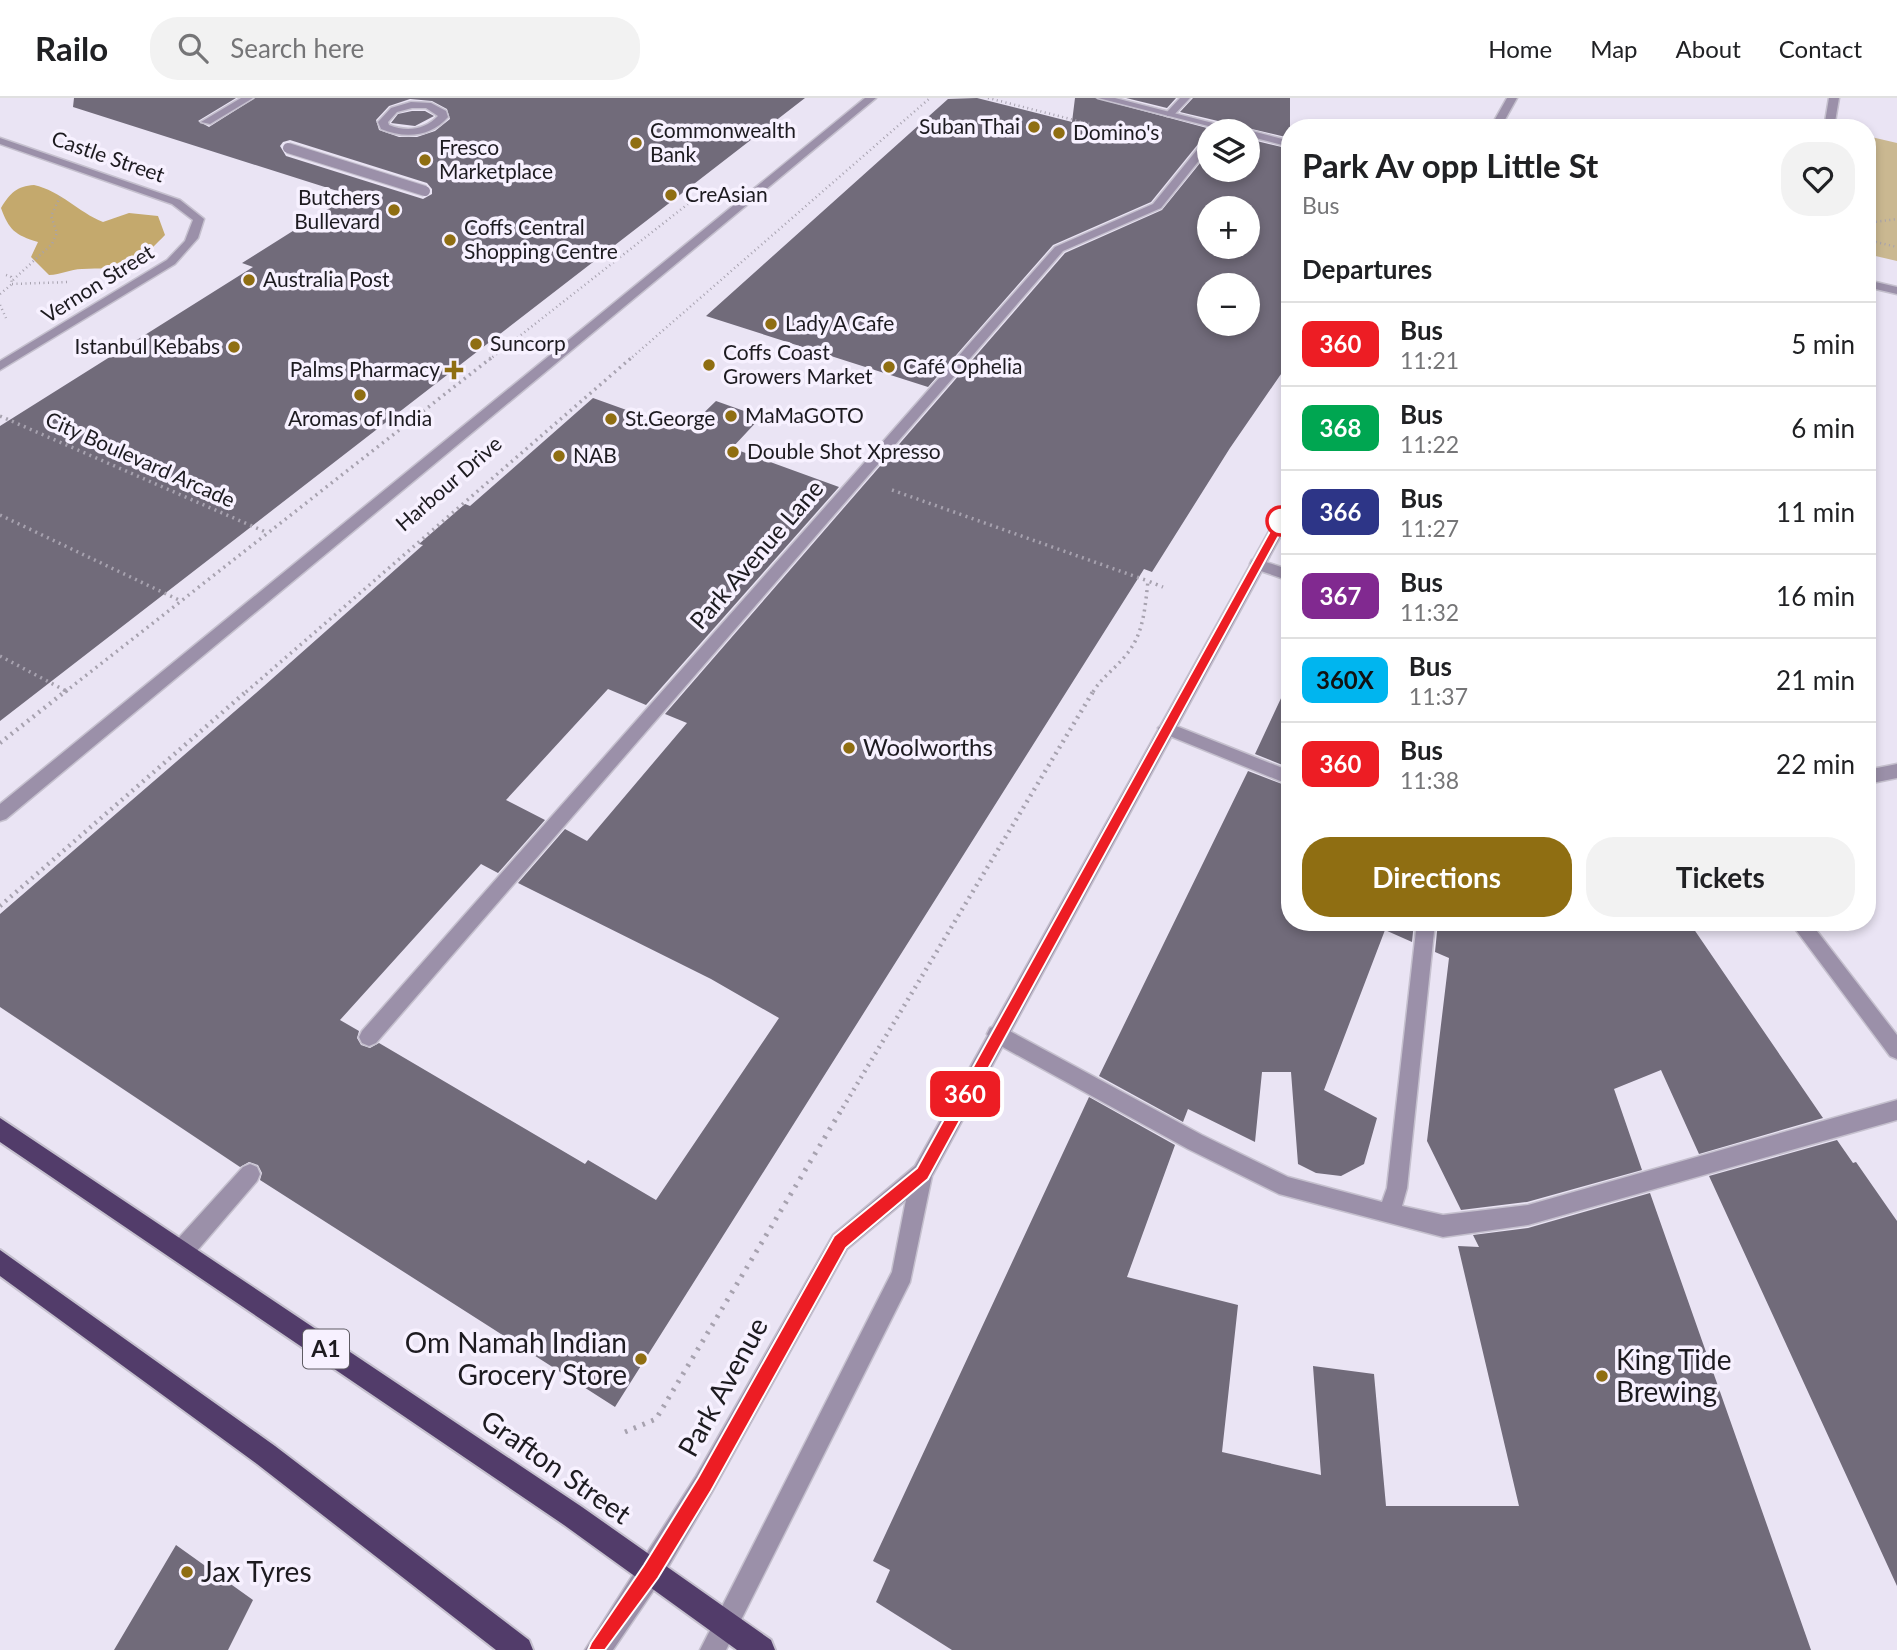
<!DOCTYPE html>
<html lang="en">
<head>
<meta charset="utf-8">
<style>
  :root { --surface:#fff; --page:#f2f2f2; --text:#202124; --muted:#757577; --line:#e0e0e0; --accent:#8f6e12 }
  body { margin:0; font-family:Lato,sans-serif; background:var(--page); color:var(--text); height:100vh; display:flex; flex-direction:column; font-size:26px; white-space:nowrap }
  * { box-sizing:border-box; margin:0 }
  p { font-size:23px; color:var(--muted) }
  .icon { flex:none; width:38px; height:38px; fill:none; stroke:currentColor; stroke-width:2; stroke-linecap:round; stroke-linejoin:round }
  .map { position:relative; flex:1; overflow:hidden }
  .panel { position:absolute; left:1281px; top:21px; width:595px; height:812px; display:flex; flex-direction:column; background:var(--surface); border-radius:28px; box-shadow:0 4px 10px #0003 }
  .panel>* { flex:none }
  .badge { padding:0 14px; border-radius:10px; font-size:24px; line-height:46px }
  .controls { position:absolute; left:1197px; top:21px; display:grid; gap:14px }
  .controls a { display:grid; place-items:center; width:63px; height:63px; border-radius:50%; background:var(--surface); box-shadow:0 4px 10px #0003; font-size:35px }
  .map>.badge { position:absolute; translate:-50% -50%; box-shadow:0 0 0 4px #fff }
  h2 { padding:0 21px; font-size:26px; line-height:63px }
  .round { display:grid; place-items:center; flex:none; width:74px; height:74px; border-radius:28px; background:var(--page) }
  .overview { display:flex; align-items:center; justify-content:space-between; height:119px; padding:0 21px }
  h1 { font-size:33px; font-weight:700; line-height:52px }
  .primary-button { display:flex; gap:14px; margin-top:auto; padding:14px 21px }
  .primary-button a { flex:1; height:80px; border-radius:28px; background:var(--accent); color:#fff; font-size:28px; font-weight:700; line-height:80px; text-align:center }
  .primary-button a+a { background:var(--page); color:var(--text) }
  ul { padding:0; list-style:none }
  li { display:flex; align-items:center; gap:21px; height:84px; padding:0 21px; border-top:2px solid var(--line) }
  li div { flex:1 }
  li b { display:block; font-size:26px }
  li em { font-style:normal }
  li .badge { min-width:77px; font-weight:700; text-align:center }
  header { display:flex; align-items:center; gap:42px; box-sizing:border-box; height:98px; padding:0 35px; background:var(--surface); border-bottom:2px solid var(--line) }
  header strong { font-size:33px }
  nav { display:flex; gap:38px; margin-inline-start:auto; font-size:24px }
  .search { width:490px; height:63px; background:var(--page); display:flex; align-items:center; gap:18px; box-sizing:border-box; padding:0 24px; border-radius:28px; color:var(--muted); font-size:26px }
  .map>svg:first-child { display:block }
</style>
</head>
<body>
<header>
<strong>Railo</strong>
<div class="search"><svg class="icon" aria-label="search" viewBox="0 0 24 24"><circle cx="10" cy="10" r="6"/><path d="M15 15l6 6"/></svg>Search here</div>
<nav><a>Home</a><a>Map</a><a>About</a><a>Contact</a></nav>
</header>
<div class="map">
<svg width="1897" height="1552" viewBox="0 0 1897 1552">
  <rect width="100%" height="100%" fill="#eae4f4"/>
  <path fill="#cab891" d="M1867,38L1897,45V163L1867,156Z"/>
  <path fill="#c4a96d" d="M34,87C61,93 78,114 103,124L129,115L158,118L165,137C129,174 130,169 82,171C70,171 61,177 49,177L31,159L38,144C15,137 9,132 1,110C10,95 17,88 34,87Z"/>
  <path fill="#716b7a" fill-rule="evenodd" d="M74,0H236L198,23L209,29L255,0H805L0,623V328L253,169L242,165L350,97L73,9ZM410,1L432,3L447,11L450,21L435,33L417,39H399L379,32L376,22L389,8ZM290,42L427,85L432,91V96L423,101L286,58L280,48L283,44Z
    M977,0L1072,24L1075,0H1095L1218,33H1209V39L1203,40L1151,104L1053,147L928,289L706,218L948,1Z
    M1126,0H1176L1167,10Z
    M1193,0H1290V40L1180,14Z
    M412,13H425L434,18L415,28L391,25L398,16Z
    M1248,41L1290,51V263L1230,350L1152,474L1144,471L615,1309L260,1082L262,1075L258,1067L249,1064L240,1069L0,909V816L264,588L423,447L419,446L465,406L470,408L593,300L685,333L716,303L761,319L732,350L839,389L646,607L608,591L506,702L545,722L498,775L481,766L340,922L359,933L357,940L361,947L370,950L379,945L585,1066L588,1062L656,1102L779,920L711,881L518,785L565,731L587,743L687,625L665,616L1065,155L1162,112L1209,54V72H1248ZM1209,110H1248V149H1209ZM1209,187H1248V226H1209Z
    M1290,581V670L1255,656Z
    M1248,673L1290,689V824H1414L1412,844L1385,832L1324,992L1377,1020L1364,1066L1341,1078L1316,1075L1298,1066L1291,974H1262L1255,1044L1188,1011L1183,1024L1099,978Z
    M1438,824H1689L1823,1020L1699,1056L1661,972L1614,991L1642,1072L1527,1104L1461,1112L1427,1043L1449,860L1435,854Z
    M1089,999L1175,1047L1127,1179L1238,1207L1222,1354L1321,1377L1313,1268L1374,1276L1386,1408H1519L1458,1148L1479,1149L1473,1137L1528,1130L1650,1095L1811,1552H952L876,1504L890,1472L873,1463Z
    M1837,1042L1853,1065L1856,1064L1897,1123V1488L1709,1078Z
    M176,1447L253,1502L228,1552H114Z"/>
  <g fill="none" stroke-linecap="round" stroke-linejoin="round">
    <g stroke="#c5c0ce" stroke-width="3">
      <path id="service" d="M241,0H253L210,26L201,24Z
        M1180,0H1190L1173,18H1167V14Z
        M1829,0H1839L1834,30H1824Z
        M1209,41V50L1161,110L1063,153L376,945L369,948L362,945L359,939L362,933L1055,149L1153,106L1205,42Z
        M1166,624L1290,673V687L1160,634L1158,630Z
        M1417,824H1435L1407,1090L1402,1108L1443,1117L1528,1107L1897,1002V1022L1528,1127L1443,1139L1279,1096L1188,1051L990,942L987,936L990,930L997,927L1004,930L1202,1037L1288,1079L1382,1104L1387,1090Z
        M250,1066L257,1069L260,1076L257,1083L190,1161L182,1164L174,1161L171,1153L174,1145L243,1069Z"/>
    </g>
    <g stroke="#c5c0ce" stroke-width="3">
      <path id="minor" d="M411,4L431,5L446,13L448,19C431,39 405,41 381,31L378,24L391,10ZM412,10H426L438,18C425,32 406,34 389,27L388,24L397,14Z
        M0,40L180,102L204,121L198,140L175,166L0,272V263L167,162L185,143L193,122L172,106L0,46Z
        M1257,461L1290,472V483L1252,470L1250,466L1252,462Z
        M1897,666V680L1867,686V672Z
        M1790,824H1810L1897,937V961L1890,958Z"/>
    </g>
    <g stroke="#c5c0ce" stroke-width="3">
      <path id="tertiary" d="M865,0H876L6,721L0,723V706Z
        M1098,0H1115L1244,33H1228Z
        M1507,0H1517L1502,27L1486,30L1494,23Z
        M1248,32L1290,43V49L1248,38V33H1244Z
        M1867,182L1897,189V196L1867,189Z
        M1290,403V421L932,1078L910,1184L726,1552H700L892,1174L906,1102L847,1151L712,1394L660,1483L613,1552H585L696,1378L833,1137L915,1068L1283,408Z"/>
    </g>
    <g stroke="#c5c0ce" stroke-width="4">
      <path id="trunk" d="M0,1020L582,1409L771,1542L775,1552H737L564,1427L0,1044Z
        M0,1152L275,1348L529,1542L533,1552H496L257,1366L0,1178Z"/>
    </g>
    <path stroke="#a7a2af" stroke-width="2.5" stroke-dasharray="1 3.5" stroke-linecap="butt" d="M988,0L1090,26
      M1867,125L1897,121
      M1867,142L1897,149
      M13,182L52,146L57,135L51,118L60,99
      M12,186L69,184
      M0,196L12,186L11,179L6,177
      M0,207L6,220
      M489,262L693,102
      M629,262L930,0"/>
    <path stroke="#a7a2af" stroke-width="3.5" stroke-dasharray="2 4.5" stroke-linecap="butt" d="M1285,284L1290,274
      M0,318L268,435
      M892,392L1148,483
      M0,417L181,503
      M0,558L66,593
      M65,594L491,260
      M246,594L631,260
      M1093,594C1102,579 1115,571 1126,557C1144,536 1145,509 1148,483L1163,489"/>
    <path stroke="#a7a2af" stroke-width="4.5" stroke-dasharray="2 5" stroke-linecap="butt" d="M0,645L67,592
      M0,808L248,592
      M839,1016L1094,592"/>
    <path stroke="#a7a2af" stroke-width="5" stroke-dasharray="2.5 7" stroke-linecap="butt" d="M625,1334L656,1321L840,1014"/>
    <use href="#service" fill="#9b90a9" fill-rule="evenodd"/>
    <use href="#minor" fill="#9b90a9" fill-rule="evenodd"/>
    <use href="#tertiary" fill="#9b90a9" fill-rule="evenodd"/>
    <use href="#trunk" fill="#523c6a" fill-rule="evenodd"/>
    <g stroke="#c5c0ce" stroke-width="12" stroke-linecap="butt">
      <path id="service-bridge" d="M288,50L425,93"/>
    </g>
    <use href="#service-bridge" stroke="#9b90a9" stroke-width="10"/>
  </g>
  <path fill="#ed1d24" stroke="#fff" stroke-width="2" d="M1290,405L1295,408L928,1081L846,1150L711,1393L658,1480L605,1552H588L591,1545L644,1467L698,1380L834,1138L917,1070L1284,408Z"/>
  <g fill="#8f6e12" stroke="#f7f1ff" stroke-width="2.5">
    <circle cx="1034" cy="29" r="7"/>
    <circle cx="1059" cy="35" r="7"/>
    <circle cx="636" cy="45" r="7"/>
    <circle cx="425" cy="62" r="7"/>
    <circle cx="671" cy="97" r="7"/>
    <circle cx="394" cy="112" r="7"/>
    <circle cx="450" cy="142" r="7"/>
    <circle cx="249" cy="182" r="7"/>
    <circle cx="771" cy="226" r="7"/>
    <circle cx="476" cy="246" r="7"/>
    <circle cx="234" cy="249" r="7"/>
    <circle cx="709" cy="267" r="7"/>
    <circle cx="889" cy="269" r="7"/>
    <path d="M450.5 261.5h7v7h7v7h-7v7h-7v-7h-7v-7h7z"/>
    <circle cx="360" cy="297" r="7"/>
    <circle cx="731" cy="318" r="7"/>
    <circle cx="611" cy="321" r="7"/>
    <circle cx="733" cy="354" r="7"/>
    <circle cx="559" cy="358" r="7"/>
    <circle cx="849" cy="650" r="7"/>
    <circle cx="641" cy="1261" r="7"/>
    <circle cx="1602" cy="1278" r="7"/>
    <circle cx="187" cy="1474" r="7"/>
  </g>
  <circle fill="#fff" stroke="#ed1d24" stroke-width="3.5" cx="1281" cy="423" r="14"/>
  <g text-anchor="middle" stroke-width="7" stroke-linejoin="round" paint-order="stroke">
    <g font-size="21" fill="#1d1b20" stroke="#f7f1ff" text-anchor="start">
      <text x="1020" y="36" text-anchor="end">Suban Thai</text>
      <text x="650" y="40">Commonwealth<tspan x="650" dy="24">Bank</tspan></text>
      <text x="1073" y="42">Domino's</text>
      <text x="439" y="57">Fresco<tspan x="439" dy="24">Marketplace</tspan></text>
      <text x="685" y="104">CreAsian</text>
      <text x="380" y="107" text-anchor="end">Butchers<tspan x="380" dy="24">Bullevard</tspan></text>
      <text x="464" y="137">Coffs Central<tspan x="464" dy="24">Shopping Centre</tspan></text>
      <text x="263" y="189">Australia Post</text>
      <text x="785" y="233">Lady A Cafe</text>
      <text x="490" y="253">Suncorp</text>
      <text x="220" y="256" text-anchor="end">Istanbul Kebabs</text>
      <text x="723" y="262">Coffs Coast<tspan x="723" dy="24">Growers Market</tspan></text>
      <text x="903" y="276">Café Ophelia</text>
      <text x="440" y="279" text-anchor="end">Palms Pharmacy</text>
      <text x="745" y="325">MaMaGOTO</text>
      <text x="360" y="328" text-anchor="middle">Aromas of India</text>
      <text x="625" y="328">St.George</text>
      <text x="747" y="361">Double Shot Xpresso</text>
      <text x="573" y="365">NAB</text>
    </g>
    <g font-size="21" fill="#1d1b20" stroke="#f7f1ff">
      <text transform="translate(108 59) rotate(19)" y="7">Castle Street</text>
      <text transform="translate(98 186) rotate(-32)" y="7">Vernon Street</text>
      <text transform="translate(140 362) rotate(24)" y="7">City Boulevard Arcade</text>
      <text transform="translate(449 386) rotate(-41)" y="7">Harbour Drive</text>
    </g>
    <rect fill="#f7f1ff" stroke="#5e5b63" stroke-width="2" x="303" y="1231.5" width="46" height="39" rx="5"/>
    <g font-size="23" font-weight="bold" fill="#1d1b20">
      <text x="326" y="1259">A1</text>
    </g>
    <g font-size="24" fill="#1d1b20" stroke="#f7f1ff">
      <text transform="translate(757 457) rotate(-49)" y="8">Park Avenue Lane</text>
    </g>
    <g font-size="24" fill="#1d1b20" stroke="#f7f1ff" text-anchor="start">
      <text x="863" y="658">Woolworths</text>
    </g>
    <g font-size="28" fill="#1d1b20" stroke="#f7f1ff" text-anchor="start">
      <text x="627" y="1255" text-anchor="end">Om Namah Indian<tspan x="627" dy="32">Grocery Store</tspan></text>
      <text x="1616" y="1272">King Tide<tspan x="1616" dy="32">Brewing</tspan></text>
      <text x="201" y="1484">Jax Tyres</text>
    </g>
    <g font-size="28" fill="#1d1b20" stroke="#f7f1ff">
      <text transform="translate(723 1289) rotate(-61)" y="10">Park Avenue</text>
      <text transform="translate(556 1369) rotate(35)" y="10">Grafton Street</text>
    </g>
  </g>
</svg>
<div class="controls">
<a><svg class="icon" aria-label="layers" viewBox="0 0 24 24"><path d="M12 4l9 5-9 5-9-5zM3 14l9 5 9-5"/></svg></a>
<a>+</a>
<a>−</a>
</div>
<b class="badge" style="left:965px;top:996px;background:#ed1d24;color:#fff">360</b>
<section class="panel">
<div class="overview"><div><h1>Park Av opp Little St</h1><p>Bus</p></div><a class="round"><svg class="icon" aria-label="heart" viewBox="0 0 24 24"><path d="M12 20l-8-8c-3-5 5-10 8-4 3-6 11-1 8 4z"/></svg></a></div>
<h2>Departures</h2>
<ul>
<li><span class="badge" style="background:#ed1d24;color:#fff">360</span><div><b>Bus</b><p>11:21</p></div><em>5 min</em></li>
<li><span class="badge" style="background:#00a651;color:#fff">368</span><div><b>Bus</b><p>11:22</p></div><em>6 min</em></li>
<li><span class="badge" style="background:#2d3587;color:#fff">366</span><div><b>Bus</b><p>11:27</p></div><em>11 min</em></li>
<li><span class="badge" style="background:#812990;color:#fff">367</span><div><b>Bus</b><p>11:32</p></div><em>16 min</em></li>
<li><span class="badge" style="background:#00b5ef;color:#111">360X</span><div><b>Bus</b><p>11:37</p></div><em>21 min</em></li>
<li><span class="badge" style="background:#ed1d24;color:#fff">360</span><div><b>Bus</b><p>11:38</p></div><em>22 min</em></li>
</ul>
<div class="primary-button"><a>Directions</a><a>Tickets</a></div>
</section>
</div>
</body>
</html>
